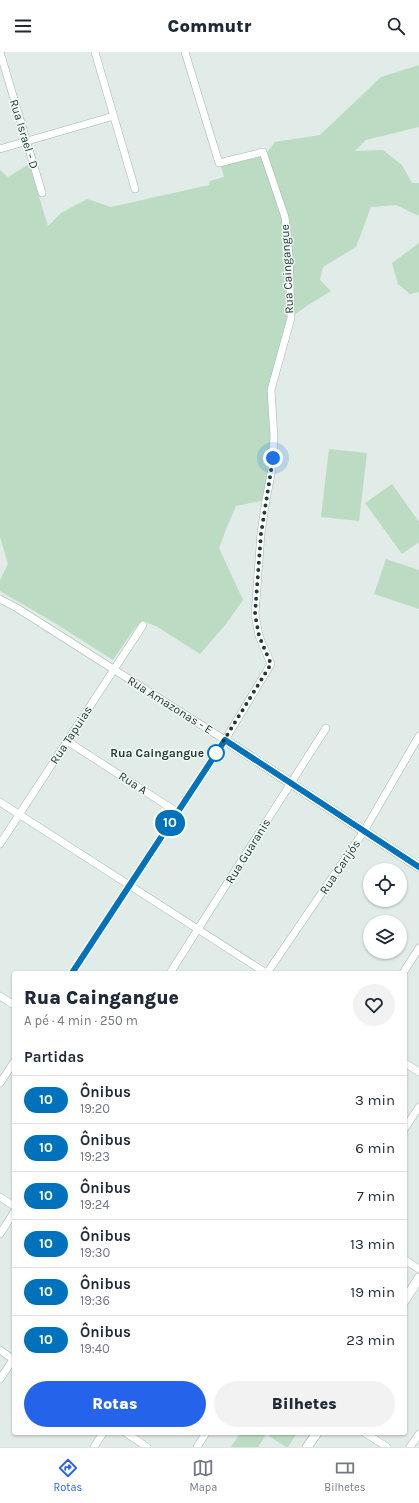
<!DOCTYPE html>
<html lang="pt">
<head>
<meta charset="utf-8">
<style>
  :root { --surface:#fff; --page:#f2f2f3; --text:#1f2937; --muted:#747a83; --line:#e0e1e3; --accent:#2563eb }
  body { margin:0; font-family:Karla,sans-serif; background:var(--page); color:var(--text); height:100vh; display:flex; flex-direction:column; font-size:15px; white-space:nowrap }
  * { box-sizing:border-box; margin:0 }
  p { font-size:13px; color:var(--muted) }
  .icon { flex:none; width:22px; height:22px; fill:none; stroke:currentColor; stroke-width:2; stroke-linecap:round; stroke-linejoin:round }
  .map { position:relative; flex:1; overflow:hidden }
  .side { position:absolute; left:12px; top:919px; width:395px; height:464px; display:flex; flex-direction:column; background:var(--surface); border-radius:4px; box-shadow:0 1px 3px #0004 }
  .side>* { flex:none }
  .badge { padding:0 8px; border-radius:13px; font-size:14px; line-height:26px }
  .fabs { position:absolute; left:363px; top:811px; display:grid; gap:8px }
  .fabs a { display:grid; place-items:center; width:44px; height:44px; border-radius:50%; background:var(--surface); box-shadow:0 1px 3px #0004; font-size:20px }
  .you { position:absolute; width:20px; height:20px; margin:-10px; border:3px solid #fff; border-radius:50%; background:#1a73e8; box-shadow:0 0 0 6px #1a73e833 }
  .map>.badge { position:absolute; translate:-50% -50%; box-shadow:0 0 0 2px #fff }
  h2 { padding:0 12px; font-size:15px; line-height:36px }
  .round { display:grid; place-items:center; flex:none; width:42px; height:42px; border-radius:21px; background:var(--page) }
  .head { display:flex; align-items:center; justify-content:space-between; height:68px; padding:0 12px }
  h1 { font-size:19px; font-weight:800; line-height:30px }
  .action { display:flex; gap:8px; margin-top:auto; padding:8px 12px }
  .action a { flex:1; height:46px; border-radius:24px; background:var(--accent); color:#fff; font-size:16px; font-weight:800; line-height:46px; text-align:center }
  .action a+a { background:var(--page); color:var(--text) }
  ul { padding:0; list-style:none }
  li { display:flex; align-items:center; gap:12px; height:48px; padding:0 12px; border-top:1px solid var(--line) }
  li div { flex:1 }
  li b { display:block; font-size:15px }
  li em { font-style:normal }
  li .badge { min-width:44px; font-weight:700; text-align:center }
  header { display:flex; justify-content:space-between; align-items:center; height:52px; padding:0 12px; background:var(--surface); font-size:18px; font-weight:800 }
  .tabs { display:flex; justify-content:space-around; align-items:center; height:56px; border-top:1px solid var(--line); background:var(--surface); font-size:11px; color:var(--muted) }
  .tabs a { display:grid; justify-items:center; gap:2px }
  .tabs .active { color:var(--accent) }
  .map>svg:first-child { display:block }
</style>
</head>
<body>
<header><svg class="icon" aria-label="menu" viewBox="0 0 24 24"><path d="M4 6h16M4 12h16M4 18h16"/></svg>Commutr<svg class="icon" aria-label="search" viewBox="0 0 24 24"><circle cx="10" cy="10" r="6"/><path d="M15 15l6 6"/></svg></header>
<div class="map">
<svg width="419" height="1395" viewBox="0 0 419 1395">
  <rect width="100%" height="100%" fill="#e1ebe7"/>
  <path fill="#bbdcc3" d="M419,13V75L366,88L355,99L383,98L402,113L412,131H419V164L396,153L371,155L356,195L323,215L320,228L331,239L308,253L290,266L271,338L274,385L266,448L236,454L227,475L219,496L243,548L226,572L200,602L156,574L142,569L135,576L113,608L53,570L0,539V528L8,512L0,485V118L8,125L29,112L48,174L61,161L87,147L111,155L209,133L210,129L224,125L221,114L264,104L275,90L320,83L381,25Z
    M419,191V240L410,242L398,232L392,211Z
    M329,397L367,401L359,469L321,465Z
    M392,432L419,470V490L402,502L365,451Z
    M386,507L419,518V557L374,542Z
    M240,1381H267L258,1395H231Z
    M271,1381H297L288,1395H286L269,1384Z"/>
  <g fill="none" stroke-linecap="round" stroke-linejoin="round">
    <g stroke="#a4b3ae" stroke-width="8">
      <path id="minor" d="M0,0L42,141
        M95,0L135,137
        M0,97L114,64
        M0,547L17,556L225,688
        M67,689L177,760
        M0,750L266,921
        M0,792L143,573
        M72,921L225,688L271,612L259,584L255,562L261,481L266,448L272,417L274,385L271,338L291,266L289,203L285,165L263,100L219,111L185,0
        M170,921L326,676
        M267,921L364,779L419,684
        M403,921L419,896
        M0,944L14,953
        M405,1011L419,1020
        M0,1031L14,1010
        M405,1076L419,1055
        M0,1145L14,1154
        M0,1182L14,1160
        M405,1208L419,1217
        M0,1298L14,1308
        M0,1327L14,1306
        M126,1381L147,1395
        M365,1381L387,1395
        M94,1395L103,1381
        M197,1395L206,1381
        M410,1395L419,1382"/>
    </g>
    <g stroke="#a4b3ae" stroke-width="10">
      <path id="tertiary" d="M225,688L419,815
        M405,1248L419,1226
        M307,1395L317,1381"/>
    </g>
    <use href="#minor" stroke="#fff" stroke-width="7"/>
    <use href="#tertiary" stroke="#fff" stroke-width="9"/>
  </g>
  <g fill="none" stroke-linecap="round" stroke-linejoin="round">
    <g stroke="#fff" stroke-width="9">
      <path id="line" d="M72,921L225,688L419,815"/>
    </g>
    <use href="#line" stroke="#0072bc" stroke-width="6"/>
    <path stroke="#223b34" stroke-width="4" stroke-dasharray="0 7.2" d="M216,701L271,612L259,584L255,562L261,482L273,406"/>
  </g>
  <circle fill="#fff" stroke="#0072bc" stroke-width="2" cx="216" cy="701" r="8"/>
  <g text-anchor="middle" stroke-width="3" stroke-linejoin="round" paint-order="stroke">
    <g font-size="12" fill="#223b34" stroke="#f1f8f5">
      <text transform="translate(24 82) rotate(73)" y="4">Rua Israel - D</text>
      <text transform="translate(287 217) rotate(-93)" y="4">Rua Caingangue</text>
      <text transform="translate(170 653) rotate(32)" y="4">Rua Amazonas - E</text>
      <text transform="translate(71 683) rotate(-57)" y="4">Rua Tapuias</text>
      <text transform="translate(133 731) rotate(33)" y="4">Rua A</text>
      <text transform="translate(248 799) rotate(-58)" y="4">Rua Guaranis</text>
      <text transform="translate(340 815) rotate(-56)" y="4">Rua Carijós</text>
    </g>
    <g font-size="12" font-weight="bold" fill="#223b34" stroke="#f1f8f5" text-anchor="end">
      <text x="204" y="705">Rua Caingangue</text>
    </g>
  </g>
</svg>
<div class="fabs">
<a><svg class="icon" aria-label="locate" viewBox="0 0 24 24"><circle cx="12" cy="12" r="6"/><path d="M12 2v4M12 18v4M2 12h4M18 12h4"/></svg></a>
<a><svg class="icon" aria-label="layers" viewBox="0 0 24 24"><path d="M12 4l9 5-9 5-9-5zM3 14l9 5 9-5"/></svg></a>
</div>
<div class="you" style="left:273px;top:406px"></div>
<b class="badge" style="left:170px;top:771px;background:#0072bc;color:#fff">10</b>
<section class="side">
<div class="head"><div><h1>Rua Caingangue</h1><p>A pé · 4 min · 250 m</p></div><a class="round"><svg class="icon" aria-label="heart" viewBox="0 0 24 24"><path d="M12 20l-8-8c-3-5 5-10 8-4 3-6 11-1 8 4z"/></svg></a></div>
<h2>Partidas</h2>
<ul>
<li><span class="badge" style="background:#0072bc;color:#fff">10</span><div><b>Ônibus</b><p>19:20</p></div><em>3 min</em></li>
<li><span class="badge" style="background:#0072bc;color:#fff">10</span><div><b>Ônibus</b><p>19:23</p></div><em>6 min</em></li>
<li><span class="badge" style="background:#0072bc;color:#fff">10</span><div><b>Ônibus</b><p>19:24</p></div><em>7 min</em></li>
<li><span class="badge" style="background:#0072bc;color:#fff">10</span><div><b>Ônibus</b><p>19:30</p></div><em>13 min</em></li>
<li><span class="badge" style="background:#0072bc;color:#fff">10</span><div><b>Ônibus</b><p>19:36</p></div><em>19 min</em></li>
<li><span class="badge" style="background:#0072bc;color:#fff">10</span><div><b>Ônibus</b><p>19:40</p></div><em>23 min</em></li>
</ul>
<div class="action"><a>Rotas</a><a>Bilhetes</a></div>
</section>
</div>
<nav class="tabs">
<a class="active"><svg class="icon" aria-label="directions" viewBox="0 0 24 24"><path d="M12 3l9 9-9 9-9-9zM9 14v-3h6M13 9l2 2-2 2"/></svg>Rotas</a>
<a><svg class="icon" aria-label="map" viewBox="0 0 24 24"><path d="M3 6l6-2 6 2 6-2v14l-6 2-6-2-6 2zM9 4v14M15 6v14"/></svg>Mapa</a>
<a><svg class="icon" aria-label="tickets" viewBox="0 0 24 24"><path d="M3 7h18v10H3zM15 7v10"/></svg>Bilhetes</a>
</nav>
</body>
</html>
